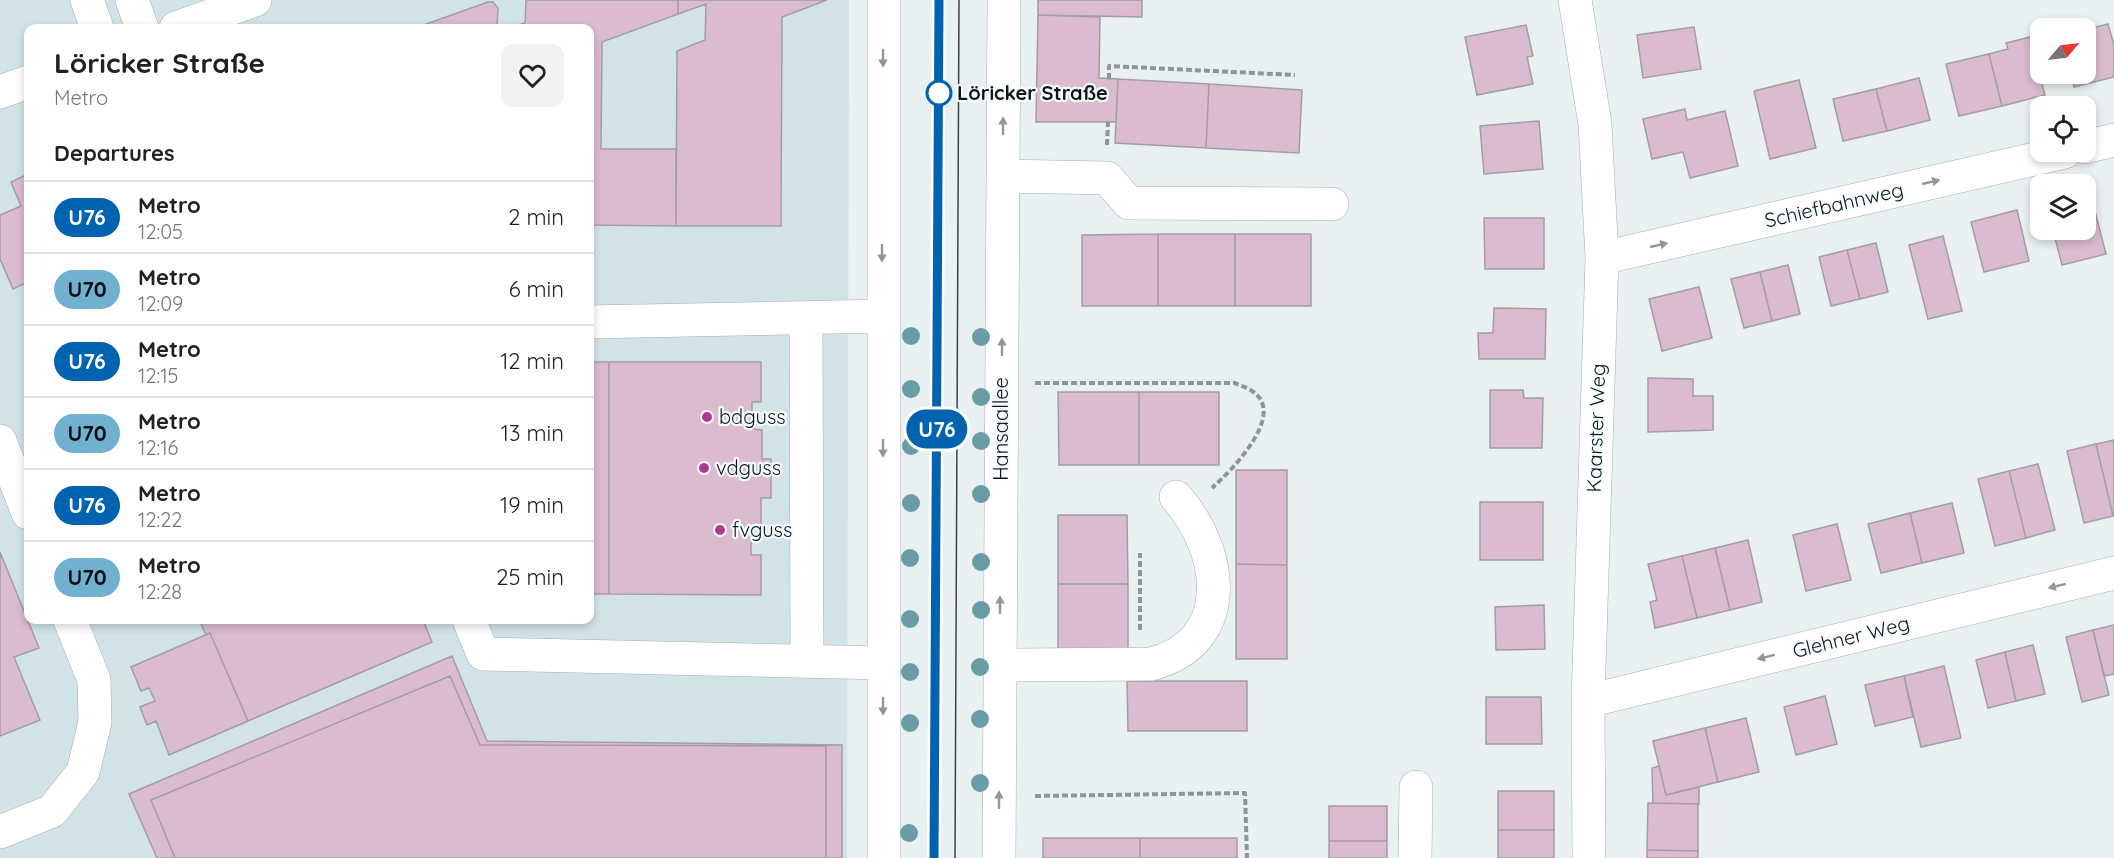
<!DOCTYPE html>
<html lang="en">
<head>
<meta charset="utf-8">
<style>
  :root { --surface:#fff; --page:#f2f2f2; --text:#202124; --muted:#757577; --line:#e0e0e0 }
  body { margin:0; font-family:Quicksand,sans-serif; background:var(--page); color:var(--text); height:100vh; display:flex; flex-direction:column; font-size:22px; white-space:nowrap }
  * { box-sizing:border-box; margin:0 }
  p { font-size:20px; color:var(--muted) }
  .icon { flex:none; width:33px; height:33px; fill:none; stroke:currentColor; stroke-width:2; stroke-linecap:round; stroke-linejoin:round }
  .map { position:relative; flex:1; overflow:hidden }
  .side { position:absolute; left:24px; top:24px; width:570px; height:600px; display:flex; flex-direction:column; background:var(--surface); border-radius:12px; box-shadow:0 3px 9px #0003 }
  .side>* { flex:none }
  .badge { padding:0 12px; border-radius:20px; font-size:21px; line-height:39px }
  .needle { width:39px; rotate:62deg }
  .buttons { position:absolute; left:2030px; top:18px; display:grid; gap:12px }
  .buttons a { display:grid; place-items:center; width:66px; height:66px; border-radius:12px; background:var(--surface); box-shadow:0 3px 9px #0003; font-size:30px }
  .map>.badge { position:absolute; translate:-50% -50%; box-shadow:0 0 0 3px #fff }
  h2 { padding:0 30px; font-size:22px; line-height:54px }
  .round { display:grid; place-items:center; flex:none; width:63px; height:63px; border-radius:12px; background:var(--page) }
  .overview { display:flex; align-items:center; justify-content:space-between; height:102px; padding:0 30px }
  h1 { font-size:28px; font-weight:800; line-height:45px }
  ul { padding:0; list-style:none }
  li { display:flex; align-items:center; gap:18px; height:72px; padding:0 30px; border-top:2px solid var(--line) }
  li div { flex:1 }
  li b { display:block; font-size:22px }
  li em { font-style:normal }
  li .badge { min-width:66px; font-weight:700; text-align:center }
  .map>svg:first-child { display:block }
</style>
</head>
<body>
<div class="map">
<svg width="2114" height="858" viewBox="0 0 2114 858">
  <rect width="100%" height="100%" fill="#e8f0f2"/>
  <path fill="#d2e3e7" fill-rule="evenodd" d="M0,0H849L847,858H0ZM28,28H590V620H28Z"/>
  <path fill="#dabbcf" stroke="#a39da1" stroke-width="1.5" d="M526,0H678V14L602,42L601,149H676V226L590,225V28H508L525,23Z
    M678,0H827L782,17L781,226H676L677,51L705,40L706,4L678,14Z
    M1038,0H1142V17L1038,15Z
    M488,2H493L498,8L497,28H415Z
    M1038,15L1100,17L1099,78L1118,79L1116,122H1036Z
    M2108,24L2114,45V77L2074,87L2071,74H2085V30Z
    M1526,25L1533,56L1527,57L1533,84L1477,95L1465,37Z
    M1694,27L1701,69L1643,78L1637,35Z
    M2030,37L2045,95L2002,106L1989,54L2008,49L2006,43Z
    M1989,54L2002,106L1959,116L1946,64Z
    M1919,78L1930,120L1887,131L1876,89Z
    M1118,79L1209,84L1206,148L1115,143Z
    M1799,80L1816,148L1770,159L1754,91Z
    M1209,84L1302,90L1299,153L1206,148Z
    M1876,89L1887,131L1843,141L1833,99Z
    M1685,109L1687,120L1725,111L1738,166L1690,178L1683,152L1652,159L1643,119Z
    M1539,121L1543,169L1484,174L1480,126Z
    M28,174V282L13,289L0,259V215L21,206L11,182Z
    M2090,192L2106,254L2062,265L2053,230H2085V193Z
    M2017,210L2029,261L1984,272L1971,222Z
    M1484,218H1544V269H1485Z
    M1158,234V306H1082V235Z
    M1158,234H1235V306H1158Z
    M1235,234H1311V306H1235Z
    M1943,236L1962,311L1928,319L1909,245Z
    M1876,243L1888,292L1860,299L1847,250Z
    M1847,250L1860,299L1831,306L1819,257Z
    M1788,265L1800,314L1772,321L1760,272Z
    M1760,272L1772,321L1744,328L1731,279Z
    M1699,287L1712,338L1662,351L1649,299Z
    M1494,308L1546,309L1545,359H1479L1478,333H1493Z
    M590,362H609V594H590Z
    M609,362H761V402H752V429L762,430V459H771V498H761V527H751V555H761V595L609,594Z
    M1648,378L1693,379V396H1713V430L1648,432Z
    M1490,390H1523L1524,398H1543L1542,448H1490Z
    M1058,392H1139V465H1059Z
    M1139,392H1219V465H1139Z
    M2114,440V516H2113L2096,444Z
    M2096,444L2113,516L2084,523L2067,451Z
    M2038,464L2055,530L2026,538L2009,471Z
    M1236,470H1287V565L1236,564Z
    M2009,471L2026,538L1995,546L1978,479Z
    M1480,502H1543V560H1480Z
    M1952,503L1964,553L1922,563L1910,513Z
    M1910,513L1922,563L1881,573L1868,524Z
    M1058,515H1127L1128,584H1058Z
    M1837,524L1851,580L1806,591L1793,535Z
    M1748,540L1762,602L1730,610L1715,548Z
    M1715,548L1730,610L1697,618L1682,556Z
    M0,552L39,648L14,657L40,720L0,736Z
    M1682,556L1697,618L1655,628L1650,602L1657,600L1648,564Z
    M1236,564L1287,565V659H1236Z
    M1058,584H1128V652L1058,653Z
    M1544,605L1545,649L1496,650L1495,607Z
    M199,620H423L432,642L248,721L210,633L206,635Z
    M2114,625V674L2104,676L2093,630Z
    M2093,630L2109,695L2082,702L2066,637Z
    M210,633L248,721L169,755L156,721L147,725L140,707L155,701L149,688L141,691L131,667Z
    M2033,645L2045,694L2016,701L2005,652Z
    M2005,652L2016,701L1988,708L1976,660Z
    M452,656L487,741L842,745V858H157L129,794Z
    M1944,666L1961,738L1921,747L1904,676Z
    M450,676L480,745L826,746V858H175L151,800Z
    M1904,676L1913,717L1875,726L1865,685Z
    M1127,681H1247V731H1128Z
    M1825,696L1837,744L1796,755L1784,707Z
    M1486,697H1541L1542,744H1486Z
    M1746,718L1759,772L1718,782L1705,728Z
    M1705,728L1718,782L1666,795L1653,741Z
    M1659,766L1666,795L1699,787V804L1653,803L1652,768Z
    M1498,791H1554V830H1498Z
    M1648,803L1698,804V851L1647,850Z
    M1329,806H1387V841H1329Z
    M1498,830H1554V858H1498Z
    M1043,838H1140V858H1043Z
    M1140,838H1237V858H1140Z
    M1329,841H1387V858H1329Z
    M1647,850L1698,851V858H1647Z"/>
  <g fill="none" stroke-linecap="round" stroke-linejoin="round">
    <g stroke="#a6adaf" stroke-width="34">
      <path id="minor" d="M87,0L97,28
        M132,0L142,28
        M1575,0L1595,124L1602,258L1588,701L1589,858
        M176,28L255,0
        M0,92L28,82
        M2085,147L2114,140
        M1003,176L1107,178L1129,203L1332,204
        M1602,258L2065,152
        M806,318L807,661
        M590,322L883,316
        M0,441L28,513
        M469,620L483,654L883,663
        M1000,665L1151,664C1236,642 1224,551 1176,497
        M1588,701L2114,573
        M0,832L52,811L83,772L95,722L94,680L70,620
        M884,858V0
        M999,858L1004,0
        M1415,858L1416,787"/>
    </g>
    <path stroke="#8f9596" stroke-width="4" stroke-dasharray="6 3" stroke-linecap="butt" d="M1109,79V66L1295,75
      M1107,145L1108,122
      M1035,383H1235C1240,386 1247,387 1252,391C1288,414 1231,471 1212,488
      M1140,630V553
      M1035,796L1245,793L1247,858"/>
    <use href="#minor" stroke="#fff" stroke-width="33"/>
    <path stroke="#3d4142" stroke-width="1.5" d="M934,858L939,0
      M955,858L959,0"/>
  </g>
  <g fill="#6a9ca6">
    <circle cx="911" cy="336" r="9"/>
    <circle cx="981" cy="337" r="9"/>
    <circle cx="911" cy="389" r="9"/>
    <circle cx="981" cy="397" r="9"/>
    <circle cx="981" cy="441" r="9"/>
    <circle cx="911" cy="446" r="9"/>
    <circle cx="981" cy="494" r="9"/>
    <circle cx="911" cy="503" r="9"/>
    <circle cx="910" cy="558" r="9"/>
    <circle cx="981" cy="562" r="9"/>
    <circle cx="981" cy="610" r="9"/>
    <circle cx="910" cy="619" r="9"/>
    <circle cx="980" cy="667" r="9"/>
    <circle cx="910" cy="672" r="9"/>
    <circle cx="980" cy="719" r="9"/>
    <circle cx="910" cy="723" r="9"/>
    <circle cx="980" cy="783" r="9"/>
    <circle cx="909" cy="833" r="9"/>
  </g>
  <defs><path id="oneway-solid" d="M-6-.8H1V-3.2L6.5 0L1 3.2V.8H-6Z" transform="scale(1.5)"/></defs>
  <g fill="#949696">
    <use href="#oneway-solid" transform="translate(883 58) rotate(90)"/>
    <use href="#oneway-solid" transform="translate(1003 126) rotate(-90)"/>
    <use href="#oneway-solid" transform="translate(1931 182) rotate(-13)"/>
    <use href="#oneway-solid" transform="translate(1659 245) rotate(-13)"/>
    <use href="#oneway-solid" transform="translate(882 253) rotate(90)"/>
    <use href="#oneway-solid" transform="translate(1002 347) rotate(-90)"/>
    <use href="#oneway-solid" transform="translate(883 448) rotate(90)"/>
    <use href="#oneway-solid" transform="translate(2057 586) rotate(166)"/>
    <use href="#oneway-solid" transform="translate(1000 605) rotate(-90)"/>
    <use href="#oneway-solid" transform="translate(1766 657) rotate(166)"/>
    <use href="#oneway-solid" transform="translate(883 706) rotate(90)"/>
    <use href="#oneway-solid" transform="translate(999 800) rotate(-90)"/>
  </g>
  <g fill="none" stroke-linecap="round" stroke-linejoin="round">
    <g stroke="#fff" stroke-width="14">
      <path id="line" d="M934,858L939,0"/>
    </g>
    <use href="#line" stroke="#0063af" stroke-width="9"/>
  </g>
  <circle fill="#fff" stroke="#0063af" stroke-width="3" cx="939" cy="93" r="12"/>
  <g fill="#af3991" stroke="#f5fdff" stroke-width="2">
    <circle cx="707" cy="417" r="6"/>
    <circle cx="704" cy="468" r="6"/>
    <circle cx="720" cy="530" r="6"/>
  </g>
  <g text-anchor="middle" stroke-width="4.5" stroke-linejoin="round" paint-order="stroke">
    <g font-size="20" font-weight="bold" fill="#121516" stroke="#f5fdff" text-anchor="start">
      <text x="957" y="100">Löricker Straße</text>
    </g>
    <g font-size="20" fill="#121516" stroke="#f5fdff">
      <text transform="translate(1834 205) rotate(-13)" y="7">Schiefbahnweg</text>
      <text transform="translate(1596 428) rotate(-88)" y="7">Kaarster Weg</text>
      <text transform="translate(1001 429) rotate(-90)" y="7">Hansaallee</text>
      <text transform="translate(1851 637) rotate(-14)" y="7">Glehner Weg</text>
    </g>
    <g font-size="20" fill="#121516" stroke="#f5fdff" text-anchor="start">
      <text x="719" y="424">bdguss</text>
      <text x="716" y="475">vdguss</text>
      <text x="732" y="537">fvguss</text>
    </g>
  </g>
</svg>
<div class="buttons">
<a><svg class="needle" viewBox="-14 -14 28 28"><path d="M0-13l5 13h-10z" fill="#e53935"/><path d="M0 13l5-13h-10z" fill="#757577"/></svg></a>
<a><svg class="icon" aria-label="locate" viewBox="0 0 24 24"><circle cx="12" cy="12" r="6"/><path d="M12 2v4M12 18v4M2 12h4M18 12h4"/></svg></a>
<a><svg class="icon" aria-label="layers" viewBox="0 0 24 24"><path d="M12 4l9 5-9 5-9-5zM3 14l9 5 9-5"/></svg></a>
</div>
<b class="badge" style="left:937px;top:429px;background:#0063af;color:#fff">U76</b>
<section class="side">
<div class="overview"><div><h1>Löricker Straße</h1><p>Metro</p></div><a class="round"><svg class="icon" aria-label="heart" viewBox="0 0 24 24"><path d="M12 20l-8-8c-3-5 5-10 8-4 3-6 11-1 8 4z"/></svg></a></div>
<h2>Departures</h2>
<ul>
<li><span class="badge" style="background:#0063af;color:#fff">U76</span><div><b>Metro</b><p>12:05</p></div><em>2 min</em></li>
<li><span class="badge" style="background:#70b1d0;color:#111">U70</span><div><b>Metro</b><p>12:09</p></div><em>6 min</em></li>
<li><span class="badge" style="background:#0063af;color:#fff">U76</span><div><b>Metro</b><p>12:15</p></div><em>12 min</em></li>
<li><span class="badge" style="background:#70b1d0;color:#111">U70</span><div><b>Metro</b><p>12:16</p></div><em>13 min</em></li>
<li><span class="badge" style="background:#0063af;color:#fff">U76</span><div><b>Metro</b><p>12:22</p></div><em>19 min</em></li>
<li><span class="badge" style="background:#70b1d0;color:#111">U70</span><div><b>Metro</b><p>12:28</p></div><em>25 min</em></li>
</ul>
</section>
</div>
</body>
</html>
